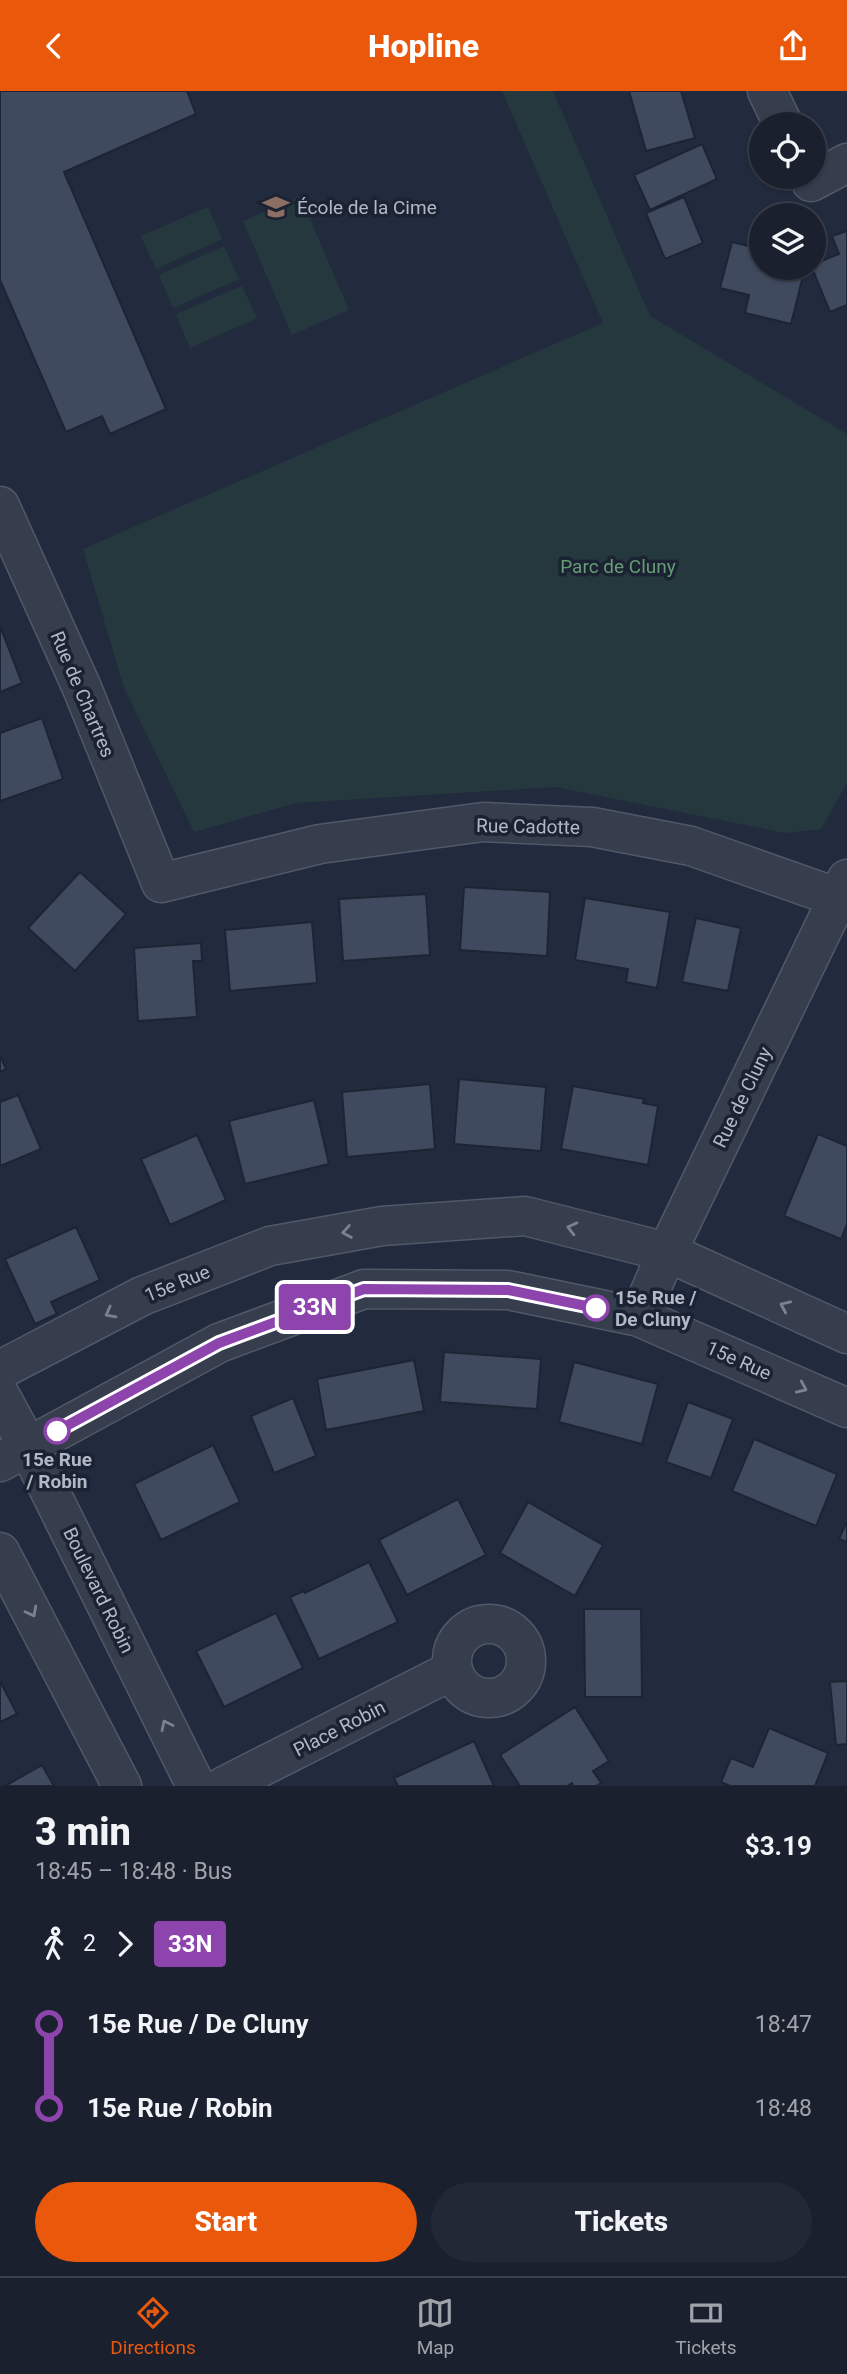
<!DOCTYPE html>
<html lang="en">
<head>
<meta charset="utf-8">
<style>
  :root { --surface:#1a202e; --page:#232836; --text:#f1f3f6; --muted:#9fa3aa; --line:#383e4a; --accent:#ea580c }
  body { margin:0; font-family:Roboto,sans-serif; background:var(--page); color:var(--text); height:100vh; display:flex; flex-direction:column; font-size:26px; white-space:nowrap }
  * { box-sizing:border-box; margin:0 }
  p { font-size:23px; color:var(--muted) }
  .icon { flex:none; width:38px; height:38px; fill:none; stroke:currentColor; stroke-width:2; stroke-linecap:round; stroke-linejoin:round }
  .map { position:relative; height:1695px; overflow:hidden }
  .side { display:flex; flex-direction:column; background:var(--surface); flex:1 }
  .side>* { flex:none }
  .badge { padding:0 14px; border-radius:5px; font-size:24px; line-height:46px }
  .fabs { position:absolute; left:749px; top:21px; display:grid; gap:14px }
  .fabs a { display:grid; place-items:center; width:77px; height:77px; border-radius:50%; background:var(--surface); box-shadow:0 2px 5px #0004,0 0 0 2px var(--line); font-size:35px }
  .map>.badge { position:absolute; translate:-50% -50%; box-shadow:0 0 0 4px #fff }
  .legs { display:flex; align-items:center; gap:10px; height:77px; padding:0 35px; font-size:23px }
  .legs p { margin-inline-start:auto }
  .head { display:flex; align-items:center; justify-content:space-between; height:119px; padding:0 35px }
  h1 { font-size:38px; font-weight:800; line-height:52px }
  .primary-button { display:flex; gap:14px; margin-top:auto; padding:14px 35px }
  .primary-button a { flex:1; height:80px; border-radius:42px; background:var(--accent); color:#fff; font-size:28px; font-weight:800; line-height:80px; text-align:center }
  .primary-button a+a { background:var(--page); color:var(--text) }
  ul { padding:0 35px; list-style:none }
  li { display:flex; align-items:center; gap:24px; height:84px; font-size:26px }
  li i { display:grid; place-items:center; width:10px; height:100%; margin:0 9px; background:currentColor }
  li i::after { content:''; width:18px; height:18px; margin:-9px; border:5px solid; border-radius:50%; background:var(--surface) }
  li p { margin-inline-start:auto }
  li:first-child i { background:linear-gradient(#0000 50%,currentColor 0) }
  li:last-child i { background:linear-gradient(currentColor 50%,#0000 0) }
  header { display:flex; justify-content:space-between; align-items:center; height:91px; padding:0 35px; background:var(--accent); color:#fff; font-size:32px; font-weight:800 }
  .tab-bar { display:flex; justify-content:space-around; align-items:center; height:98px; border-top:2px solid var(--line); background:var(--surface); font-size:19px; color:var(--muted) }
  .tab-bar a { display:grid; justify-items:center; gap:4px }
  .tab-bar .current { color:var(--accent) }
  .map>svg:first-child { display:block }
</style>
</head>
<body>
<header><svg class="icon" aria-label="back" viewBox="0 0 24 24"><path d="M15 5l-7 7 7 7"/></svg>Hopline<svg class="icon" aria-label="share" viewBox="0 0 24 24"><path d="M12 15V3M7 8l5-5 5 5M5 13v7h14v-7"/></svg></header>
<div class="map">
<svg width="847" height="1695" viewBox="0 0 847 1695">
  <rect width="100%" height="100%" fill="#222b3d"/>
  <path fill="#24383e" d="M502,0H553L650,225L847,343V692L821,738L785,742L556,696L296,712L194,741L124,597L83,458L603,232Z
    M300,105L349,219L292,244L243,130Z
    M208,116L222,148L156,178L141,145Z
    M224,155L239,188L173,217L159,184Z
    M242,195L257,227L190,257L176,223Z"/>
  <path fill="#404a5f" stroke="#1d2434" stroke-width="2" d="M0,0H187L196,23L64,81L166,318L110,343L102,325L66,341L0,189Z
    M629,0H681L695,47L646,60Z
    M702,53L717,88L650,119L634,84Z
    M684,106L703,152L665,168L646,122Z
    M847,140V214L830,221L812,177L814,173L839,163L832,145Z
    M732,151L761,158V177H805L791,233L745,222L749,204L720,197Z
    M0,535L22,592L0,601Z
    M42,627L63,688L0,710V642Z
    M80,781L126,823L75,880L28,837Z
    M464,796L550,801L547,865L460,859Z
    M426,803L430,864L343,870L339,808Z
    M585,807L670,821L657,897L626,891L628,878L575,869Z
    M696,827L741,837L728,900L682,891Z
    M312,831L317,892L230,900L225,839Z
    M201,852L202,870H193L197,926L138,930L134,857Z
    M0,964L6,978L0,981Z
    M459,988L546,996L541,1060L454,1053Z
    M430,993L435,1058L347,1066L342,1001Z
    M573,995L644,1008L643,1012L658,1015L648,1074L561,1058Z
    M18,1004L41,1058L0,1075V1011Z
    M314,1009L329,1073L245,1093L229,1030Z
    M818,1043L847,1055V1133L841,1148L784,1125Z
    M197,1044L226,1109L170,1134L141,1068Z
    M76,1136L100,1189L51,1211L57,1223L35,1233L5,1168Z
    M444,1261L541,1268L537,1318L440,1311Z
    M414,1269L424,1320L326,1339L317,1288Z
    M574,1271L658,1293L642,1353L559,1331Z
    M293,1307L316,1365L274,1382L251,1325Z
    M688,1311L733,1328L711,1387L666,1371Z
    M754,1348L837,1383L816,1435L732,1400Z
    M213,1354L240,1411L161,1449L134,1393Z
    M458,1408L486,1464L407,1504L379,1449Z
    M528,1411L603,1454L575,1505L500,1462Z
    M847,1430V1451L839,1448Z
    M369,1471L398,1531L319,1568L290,1506L304,1500L305,1502Z
    M584,1518H641L642,1606H585Z
    M276,1522L303,1577L224,1616L196,1560Z
    M0,1590L17,1623L0,1631Z
    M847,1590V1653L836,1654L830,1591Z
    M575,1616L609,1670L593,1680L601,1692L596,1695H573L572,1692L567,1695H520L500,1664Z
    M769,1637L828,1662L815,1695H730L721,1691L731,1667L753,1676Z
    M474,1650L494,1695H398L394,1687Z
    M42,1674L54,1695H5Z"/>
  <g fill="none" stroke-linecap="round" stroke-linejoin="round">
    <g stroke="#515868" stroke-width="41">
      <path id="minor" d="M767,0L783,33
        M809,86L811,91L847,72
        M0,415L82,597L161,792L320,753L483,731L592,736L691,755L847,810
        M639,1226L667,1161L847,788
        M0,1279L142,1205L270,1155L382,1135L525,1125L667,1161L847,1243
        M0,1304L28,1356L196,1695
        M0,1371L219,1252L364,1198L508,1199L639,1226L847,1317
        M0,1461L122,1695
        M452 1570a37 37 0 1 1 74 0a37 37 0 1 1-74 0Z
        M224,1695L453,1579"/>
    </g>
    <use href="#minor" stroke="#363d4d" stroke-width="38"/>
  </g>
  <defs><path id="oneway-chevron" d="M-2-3.5L2.5 0L-2 3.5" fill="none" stroke-width="1.6" stroke-linecap="round" stroke-linejoin="round" transform="scale(1.75)"/></defs>
  <g stroke="#7a8191">
    <use href="#oneway-chevron" transform="translate(572 1137) rotate(-166)"/>
    <use href="#oneway-chevron" transform="translate(347 1141) rotate(170)"/>
    <use href="#oneway-chevron" transform="translate(785 1215) rotate(-156)"/>
    <use href="#oneway-chevron" transform="translate(110 1222) rotate(152)"/>
    <use href="#oneway-chevron" transform="translate(802 1297) rotate(24)"/>
    <use href="#oneway-chevron" transform="translate(32 1521) rotate(62)"/>
    <use href="#oneway-chevron" transform="translate(166 1634) rotate(-116)"/>
  </g>
  <g fill="none" stroke-linecap="round" stroke-linejoin="round">
    <g stroke="#fff" stroke-width="16">
      <path id="line-1" d="M57,1340L219,1252L364,1198L508,1199L596,1217"/>
    </g>
    <use href="#line-1" stroke="#8e44ad" stroke-width="10"/>
  </g>
  <defs>
    <g id="school-bare" transform="scale(2.1)"><path d="M0-5L7-2L0 1L-7-2ZM-4 1L0 2.5L4 1V4Q0 6-4 4Z" fill="#8d6e63" stroke="#1b2232" stroke-width="2.5" paint-order="stroke"/></g>
  </defs>
  <g fill-rule="evenodd">
    <use href="#school-bare" x="276" y="116"/>
  </g>
  <g fill="#fff" stroke="#8e44ad" stroke-width="3.5">
    <circle cx="596" cy="1217" r="12"/>
    <circle cx="57" cy="1340" r="12"/>
  </g>
  <g text-anchor="middle" stroke-width="7" stroke-linejoin="round" paint-order="stroke">
    <g font-size="19" fill="#b1b8c8" stroke="#1b2232" text-anchor="start">
      <text x="297" y="123">École de la Cime</text>
    </g>
    <g font-size="19" fill="#679b77" stroke="#1b2232">
      <text x="618" y="482">Parc de Cluny</text>
    </g>
    <g font-size="19" fill="#b1b8c8" stroke="#1b2232">
      <text transform="translate(83 603) rotate(67)" y="7">Rue de Chartres</text>
      <text transform="translate(528 735) rotate(1)" y="7">Rue Cadotte</text>
      <text transform="translate(742 1006) rotate(-64)" y="7">Rue de Cluny</text>
      <text transform="translate(177 1192) rotate(-22)" y="7">15e Rue</text>
      <text transform="translate(739 1269) rotate(24)" y="7">15e Rue</text>
      <text transform="translate(99 1499) rotate(64)" y="7">Boulevard Robin</text>
      <text transform="translate(339 1637) rotate(-27)" y="7">Place Robin</text>
    </g>
    <g font-size="19" font-weight="bold" fill="#b1b8c8" stroke="#1b2232" text-anchor="start">
      <text x="615" y="1213">15e Rue /<tspan x="615" dy="22">De Cluny</tspan></text>
      <text x="57" y="1375" text-anchor="middle">15e Rue<tspan x="57" dy="22">/ Robin</tspan></text>
    </g>
  </g>
</svg>
<div class="fabs">
<a><svg class="icon" aria-label="locate" viewBox="0 0 24 24"><circle cx="12" cy="12" r="6"/><path d="M12 2v4M12 18v4M2 12h4M18 12h4"/></svg></a>
<a><svg class="icon" aria-label="layers" viewBox="0 0 24 24"><path d="M12 4l9 5-9 5-9-5zM3 14l9 5 9-5"/></svg></a>
</div>
<b class="badge" style="left:315px;top:1216px;background:#8e44ad;color:#fff">33N</b>
</div>
<section class="side">
<div class="head"><div><h1>3 min</h1><p>18:45 – 18:48 · Bus</p></div><b>$3.19</b></div>
<div class="legs"><svg class="icon" aria-label="walk" viewBox="0 0 24 24"><circle cx="13" cy="4" r="2"/><path d="M13 8l-2 6 4 7M11 14l-3 7M7 12l3-4h3l4 4"/></svg>2<svg class="icon" aria-label="forward" viewBox="0 0 24 24"><path d="M9 5l7 7-7 7"/></svg><b class="badge" style="background:#8e44ad;color:#fff">33N</b></div>
<ul>
<li><i style="color:#8e44ad"></i><b>15e Rue / De Cluny</b><p>18:47</p></li>
<li><i style="color:#8e44ad"></i><b>15e Rue / Robin</b><p>18:48</p></li>
</ul>
<div class="primary-button"><a>Start</a><a>Tickets</a></div>
</section>
<nav class="tab-bar">
<a class="current"><svg class="icon" aria-label="directions" viewBox="0 0 24 24"><path d="M12 3l9 9-9 9-9-9zM9 14v-3h6M13 9l2 2-2 2"/></svg>Directions</a>
<a><svg class="icon" aria-label="map" viewBox="0 0 24 24"><path d="M3 6l6-2 6 2 6-2v14l-6 2-6-2-6 2zM9 4v14M15 6v14"/></svg>Map</a>
<a><svg class="icon" aria-label="tickets" viewBox="0 0 24 24"><path d="M3 7h18v10H3zM15 7v10"/></svg>Tickets</a>
</nav>
</body>
</html>
